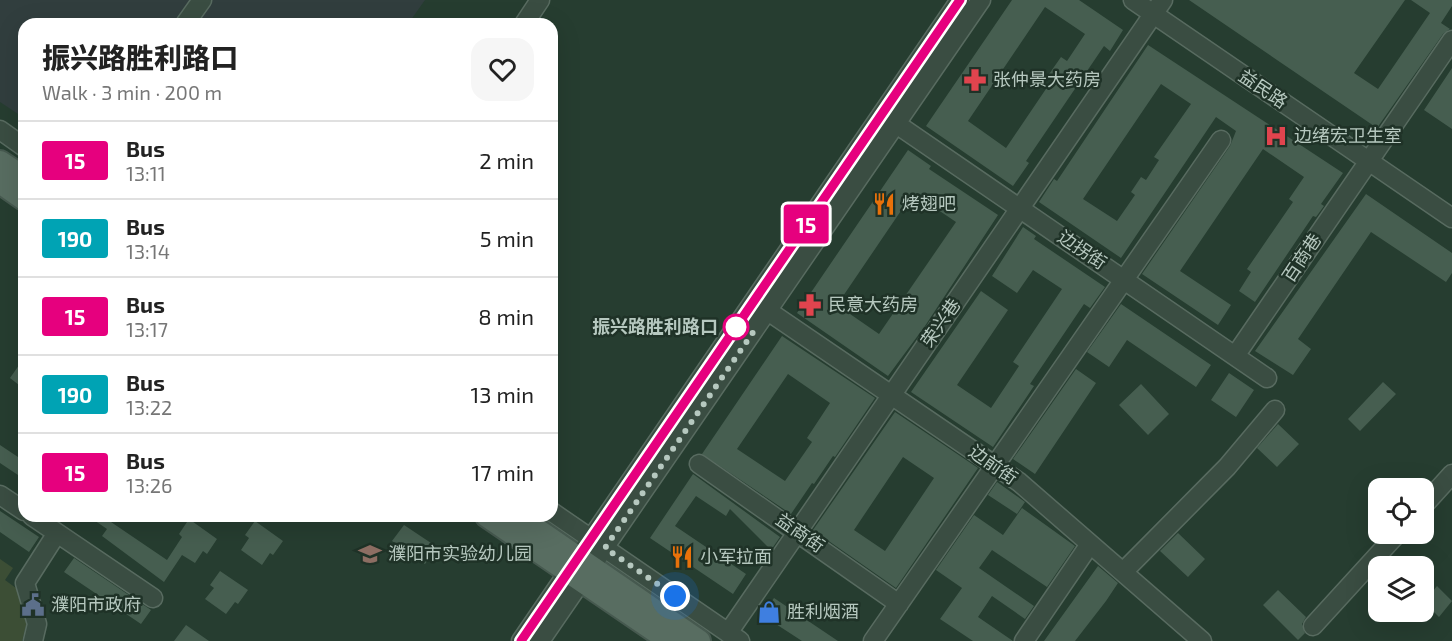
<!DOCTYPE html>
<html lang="en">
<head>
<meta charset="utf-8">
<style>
  :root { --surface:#fff; --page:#f6f6f6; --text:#222; --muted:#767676; --line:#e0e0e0 }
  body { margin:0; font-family:"Exo 2","Noto Sans SC",sans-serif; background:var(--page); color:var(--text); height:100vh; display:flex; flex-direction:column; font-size:22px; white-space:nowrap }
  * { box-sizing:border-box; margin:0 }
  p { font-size:20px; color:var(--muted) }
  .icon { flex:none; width:33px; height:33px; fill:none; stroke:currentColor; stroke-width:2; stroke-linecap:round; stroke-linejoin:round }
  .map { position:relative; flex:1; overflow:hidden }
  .side { position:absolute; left:18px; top:18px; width:540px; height:504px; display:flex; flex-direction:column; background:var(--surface); border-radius:18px; box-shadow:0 6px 24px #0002 }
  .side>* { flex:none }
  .badge { padding:0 12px; border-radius:4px; font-size:21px; line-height:39px }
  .controls { position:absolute; left:1368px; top:478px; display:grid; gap:12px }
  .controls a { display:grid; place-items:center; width:66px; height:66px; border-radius:12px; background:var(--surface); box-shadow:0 6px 24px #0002; font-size:30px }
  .you { position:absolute; width:30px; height:30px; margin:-15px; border:4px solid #fff; border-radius:50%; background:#1a73e8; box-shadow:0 0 0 9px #1a73e833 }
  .map>.badge { position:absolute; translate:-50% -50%; box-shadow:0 0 0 3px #fff }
  .round { display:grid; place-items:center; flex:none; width:63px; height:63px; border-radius:18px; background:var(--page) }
  .head { display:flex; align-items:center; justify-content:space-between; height:102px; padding:0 24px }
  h1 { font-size:28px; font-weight:800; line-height:45px }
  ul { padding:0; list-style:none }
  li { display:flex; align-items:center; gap:18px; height:78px; padding:0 24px; border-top:2px solid var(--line) }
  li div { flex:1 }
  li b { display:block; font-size:22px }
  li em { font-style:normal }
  li .badge { min-width:66px; font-weight:700; text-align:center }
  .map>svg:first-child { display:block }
</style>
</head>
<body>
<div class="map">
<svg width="1452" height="641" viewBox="0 0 1452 641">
  <rect width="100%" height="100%" fill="#263d30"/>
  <path fill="#313e3e" d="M0,0H425L408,24H24V118L0,102Z"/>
  <path fill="#3c4e35" d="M0,559L13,568L5,580L20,591L27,622L22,641H0Z"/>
  <path fill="#465e50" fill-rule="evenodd" d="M1012,0H1079L1123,30L1110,51L1104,46L1026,161L1029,163L1013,186L926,126ZM1045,7L1085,34L1067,61L1061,57L1047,77L1052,80L1006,148L968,121Z
    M1189,0H1405L1354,73L1378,89L1430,13L1411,0H1452V6L1441,23L1450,29L1443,34L1377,128Z
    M1148,45L1343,173L1321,204L1324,206L1316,217L1313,216L1255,302L1239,291L1251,272L1247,269L1293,202L1289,199L1304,177L1263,149L1180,271L1231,305L1218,325L1142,274L1230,146L1236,131L1216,117L1121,258L1039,202L1054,179L1057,181ZM1161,84L1191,104L1154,157L1159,160L1146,180L1141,177L1131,192L1135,195L1117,221L1083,199Z
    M1452,68V129L1424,110Z
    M908,150L931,166L929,169L998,215L925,326L888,376L797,313ZM913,193L956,222L879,334L837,305Z
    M1366,194L1452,253V273L1446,282L1371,232L1298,339L1311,349L1293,375L1255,351Z
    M1023,227L1036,236L1034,239L1105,287L1090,308L1084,304L1030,384L1034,386L993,447L911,392L981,291L1008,310L957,385L991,408L1019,366L1013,362L1062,289L1033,270L1017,293L992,276Z
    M1121,304L1211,365L1196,387L1127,340L1109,367L1087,352Z
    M782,336L875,398L835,457L833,456L814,484L812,483L791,514L702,454ZM788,374L830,403L807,438L812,442L785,481L737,449Z
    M24,358V389L10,378Z
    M1076,369L1096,383L1035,474L1013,459Z
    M1229,373L1254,390L1236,417L1211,400Z
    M1383,382L1396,394L1360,431L1348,419Z
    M1141,384L1169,414L1148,435L1119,405Z
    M895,412L978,468L896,588L813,530ZM903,457L934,478L885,551L854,530Z
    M1278,424L1299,444L1277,467L1257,448Z
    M0,445L24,461V479L0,463Z
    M693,474L780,537L771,550L730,509L726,516L696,496L675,526L746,574L733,594L650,538Z
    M997,482L1025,502L1017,514L988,495Z
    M1022,508L1075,546L1047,587L992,550L979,568L1034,606L1025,619L992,596L978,617L1013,641H973L940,619L962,588L936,570L974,515L1003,535Z
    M0,511L39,537L29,552L0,532Z
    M88,516H115L111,522L167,560L182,537L179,534L189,519L217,539L207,554L203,551L195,563L182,555L164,582L102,536L107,529Z
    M255,521L283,541L273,555L270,553L262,565L241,550L249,538L245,535Z
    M404,525L437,547L425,564L392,541Z
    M1178,533L1205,559L1188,577L1160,551Z
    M74,558L151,610L141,624L64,572Z
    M1098,566L1118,583L1106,601L1075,641H1044Z
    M220,571L248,590L238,604L235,602L226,614L205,599L214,588L210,585Z
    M1437,586L1452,601L1439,617L1424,602Z
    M1278,590L1306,617L1302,624L1305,633L1298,640L1263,605Z
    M774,598L838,641H802L762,615Z
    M186,625L209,641H174Z"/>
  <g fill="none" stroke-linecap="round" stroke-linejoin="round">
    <g stroke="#586b60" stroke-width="21">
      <path id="minor" d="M1133,0L1452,218
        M185,24L202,0
        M524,24L540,0
        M895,123L1267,378
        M0,130L24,147
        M768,311L1019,482L1202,641
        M1235,356L1452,40
        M699,464L899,604
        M0,495L24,511
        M1424,505L1452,474
        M552,512L740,641
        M32,516L153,598
        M1123,572L1227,467L1275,410
        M1313,626L1397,534
        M728,633L1163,0
        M33,641L37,624L25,583L57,533
        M521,641L960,0
        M540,641L981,0
        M873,641L1221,140
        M1024,641L1090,544"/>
    </g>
    <g stroke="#46594f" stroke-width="26">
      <path id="major" d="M0,162L24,178
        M0,182L24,199
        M487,516L670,641
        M517,516L699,641"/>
    </g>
    <use href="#minor" stroke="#3a4d42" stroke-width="18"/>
    <use href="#major" stroke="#586d61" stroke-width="22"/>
  </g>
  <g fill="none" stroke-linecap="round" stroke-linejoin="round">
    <g stroke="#fff" stroke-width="14">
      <path id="line" d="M521,641L960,0"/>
    </g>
    <use href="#line" stroke="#e6007e" stroke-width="9"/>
    <path stroke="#b6c8bf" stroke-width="6" stroke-dasharray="0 10.8" d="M675,596L605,548L754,331L736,327"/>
  </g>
  <defs>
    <g id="pharmacy-bare" transform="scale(1.8)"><path d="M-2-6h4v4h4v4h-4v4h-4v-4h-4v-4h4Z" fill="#e0444e" stroke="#1f3227" stroke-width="2.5" paint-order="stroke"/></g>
    <g id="hospital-bare" transform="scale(1.8)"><path d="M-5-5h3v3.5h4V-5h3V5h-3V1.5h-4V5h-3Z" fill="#e0444e" stroke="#1f3227" stroke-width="2.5" paint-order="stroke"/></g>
    <g id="restaurant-bare" transform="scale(1.8)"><path d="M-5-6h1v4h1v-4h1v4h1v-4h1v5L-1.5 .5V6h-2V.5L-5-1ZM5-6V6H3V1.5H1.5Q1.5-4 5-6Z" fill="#e8710a" stroke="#1f3227" stroke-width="2.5" paint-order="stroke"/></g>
    <g id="school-bare" transform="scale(1.8)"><path d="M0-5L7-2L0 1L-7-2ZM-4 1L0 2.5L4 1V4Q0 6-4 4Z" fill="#8d6e63" stroke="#1f3227" stroke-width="2.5" paint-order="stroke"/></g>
    <g id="civic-bare" transform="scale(1.8)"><path d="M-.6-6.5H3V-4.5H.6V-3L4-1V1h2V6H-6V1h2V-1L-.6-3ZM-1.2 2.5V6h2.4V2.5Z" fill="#5c6f8a" stroke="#1f3227" stroke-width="2.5" paint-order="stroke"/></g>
    <g id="shop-bare" transform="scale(1.8)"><path d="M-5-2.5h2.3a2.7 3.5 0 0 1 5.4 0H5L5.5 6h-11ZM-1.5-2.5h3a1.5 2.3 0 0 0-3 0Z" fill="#3f7fe0" stroke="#1f3227" stroke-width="2.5" paint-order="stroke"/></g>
  </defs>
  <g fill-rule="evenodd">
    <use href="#pharmacy-bare" x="975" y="80"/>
    <use href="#hospital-bare" x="1276" y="136"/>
    <use href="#restaurant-bare" x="884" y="204"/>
    <use href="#pharmacy-bare" x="810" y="305"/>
    <use href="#school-bare" x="370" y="554"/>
    <use href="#restaurant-bare" x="682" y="557"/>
    <use href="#civic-bare" x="33" y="605"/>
    <use href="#shop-bare" x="769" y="612"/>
  </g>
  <circle fill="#fff" stroke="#e6007e" stroke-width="3" cx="736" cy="327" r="12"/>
  <g text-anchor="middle" stroke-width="5" stroke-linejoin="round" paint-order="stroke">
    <g font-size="18" fill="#b6c8bf" stroke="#1f3227" text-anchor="start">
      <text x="993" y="86">张仲景大药房</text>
      <text x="1294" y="142">边绪宏卫生室</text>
      <text x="902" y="210">烤翅吧</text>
      <text x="828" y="311">民意大药房</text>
      <text x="388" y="560">濮阳市实验幼儿园</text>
      <text x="700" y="563">小军拉面</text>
      <text x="51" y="611">濮阳市政府</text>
      <text x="787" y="618">胜利烟酒</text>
    </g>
    <g font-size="18" fill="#b6c8bf" stroke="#1f3227">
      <text transform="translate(1263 89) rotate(34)" y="6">益民路</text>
      <text transform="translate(1082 250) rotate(34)" y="6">边拐街</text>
      <text transform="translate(1302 258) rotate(-56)" y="6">百商巷</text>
      <text transform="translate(941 323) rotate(-55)" y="6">荣兴巷</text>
      <text transform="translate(993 465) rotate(35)" y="6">边前街</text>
      <text transform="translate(800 533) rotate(35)" y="6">益商街</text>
    </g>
    <g font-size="18" font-weight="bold" fill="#b6c8bf" stroke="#1f3227" text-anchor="end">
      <text x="718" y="333">振兴路胜利路口</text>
    </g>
  </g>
</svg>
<div class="controls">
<a><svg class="icon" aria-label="locate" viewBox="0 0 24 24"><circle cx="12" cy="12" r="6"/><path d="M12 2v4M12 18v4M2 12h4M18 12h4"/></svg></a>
<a><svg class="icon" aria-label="layers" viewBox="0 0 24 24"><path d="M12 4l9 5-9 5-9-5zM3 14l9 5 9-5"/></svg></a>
</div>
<div class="you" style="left:675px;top:596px"></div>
<b class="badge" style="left:806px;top:224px;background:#e6007e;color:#fff">15</b>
<section class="side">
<div class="head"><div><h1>振兴路胜利路口</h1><p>Walk · 3 min · 200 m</p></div><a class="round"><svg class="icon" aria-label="heart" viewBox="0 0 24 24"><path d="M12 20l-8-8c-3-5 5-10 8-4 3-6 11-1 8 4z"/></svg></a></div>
<ul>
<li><span class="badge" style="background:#e6007e;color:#fff">15</span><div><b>Bus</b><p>13:11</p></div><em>2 min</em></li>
<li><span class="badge" style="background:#00a3b4;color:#fff">190</span><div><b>Bus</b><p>13:14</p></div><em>5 min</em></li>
<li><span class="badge" style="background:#e6007e;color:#fff">15</span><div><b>Bus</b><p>13:17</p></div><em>8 min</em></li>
<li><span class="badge" style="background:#00a3b4;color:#fff">190</span><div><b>Bus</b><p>13:22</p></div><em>13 min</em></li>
<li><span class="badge" style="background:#e6007e;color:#fff">15</span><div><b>Bus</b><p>13:26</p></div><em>17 min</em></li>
</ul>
</section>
</div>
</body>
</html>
